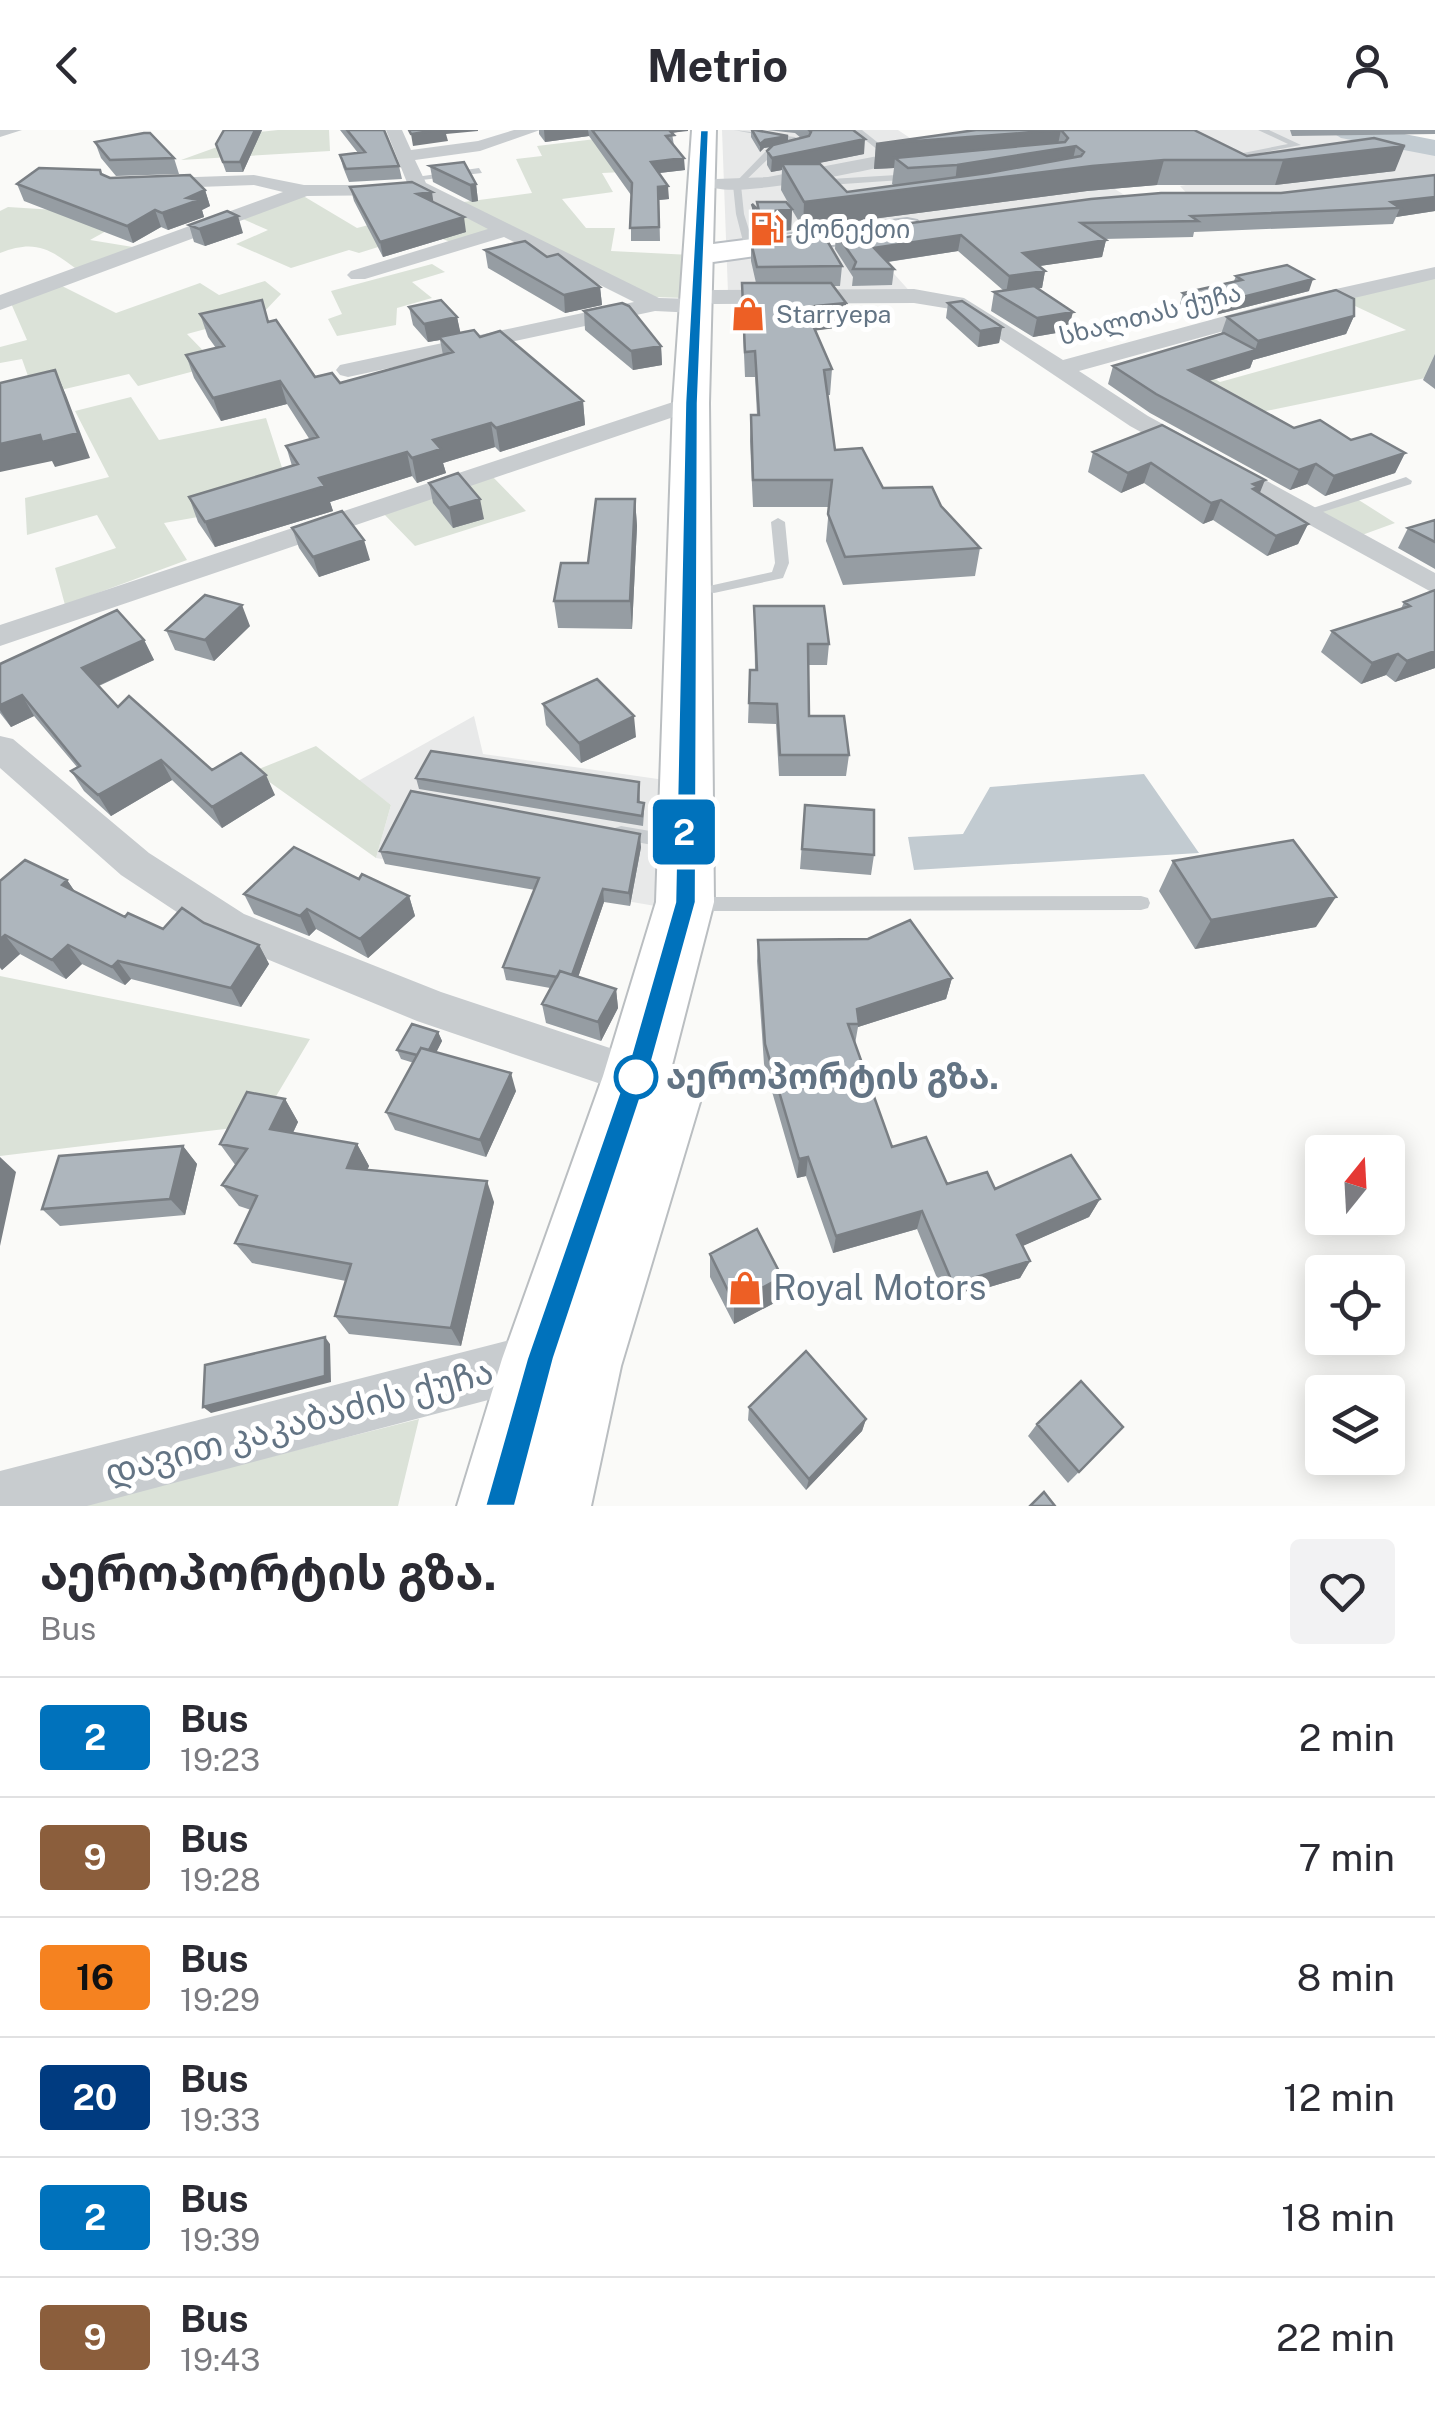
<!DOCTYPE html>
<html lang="en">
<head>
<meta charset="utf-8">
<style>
  :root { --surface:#fff; --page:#f2f2f3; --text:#2b2b33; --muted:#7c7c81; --line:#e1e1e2 }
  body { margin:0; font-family:"Public Sans","Noto Sans Georgian",sans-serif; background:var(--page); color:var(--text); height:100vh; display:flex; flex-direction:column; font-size:38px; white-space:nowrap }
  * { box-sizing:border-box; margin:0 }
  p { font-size:32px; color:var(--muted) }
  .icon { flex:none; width:55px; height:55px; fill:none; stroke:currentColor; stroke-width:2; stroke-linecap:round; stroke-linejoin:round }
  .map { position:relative; height:1376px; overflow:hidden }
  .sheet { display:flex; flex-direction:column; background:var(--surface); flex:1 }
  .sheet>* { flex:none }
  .badge { padding:0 20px; border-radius:8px; font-size:35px; line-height:65px }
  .needle { width:65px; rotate:18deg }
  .tools { position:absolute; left:1305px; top:1005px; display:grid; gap:20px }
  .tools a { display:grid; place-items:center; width:100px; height:100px; border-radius:10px; background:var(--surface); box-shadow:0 5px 25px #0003; font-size:50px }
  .map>.badge { position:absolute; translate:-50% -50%; box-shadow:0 0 0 5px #fff }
  .round { display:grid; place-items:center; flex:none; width:105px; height:105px; border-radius:10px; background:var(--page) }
  .head { display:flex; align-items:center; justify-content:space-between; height:170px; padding:0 40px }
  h1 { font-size:48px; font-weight:700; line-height:75px }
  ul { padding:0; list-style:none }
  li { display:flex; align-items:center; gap:30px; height:120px; padding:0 40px; border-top:2px solid var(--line) }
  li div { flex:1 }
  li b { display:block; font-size:38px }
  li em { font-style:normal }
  li .badge { min-width:110px; font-weight:700; text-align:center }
  header { display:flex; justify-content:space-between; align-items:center; height:130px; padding:0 40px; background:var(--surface); font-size:45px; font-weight:700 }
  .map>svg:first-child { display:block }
</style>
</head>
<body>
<header><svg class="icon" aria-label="back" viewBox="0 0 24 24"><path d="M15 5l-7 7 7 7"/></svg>Metrio<svg class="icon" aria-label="person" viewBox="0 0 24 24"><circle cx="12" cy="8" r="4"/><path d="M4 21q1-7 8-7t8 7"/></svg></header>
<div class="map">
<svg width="1435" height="1376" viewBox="0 0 1435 1376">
  <rect width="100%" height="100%" fill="#fafaf8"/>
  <path fill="#e8e9e9" d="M722,0H898L916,12L966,0H1322L1395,18L1435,22V48L1275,67H1190L1180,56L1216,50H1100L1131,69L859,105L914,166L728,163Z
    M474,586L483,624L679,652L673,779L376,728L391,675L358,651Z"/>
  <path fill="#dbe2d8" d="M278,0H329L330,21L181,30L259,2Z
    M604,8L623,42L602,43L613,62L562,69L586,98H615L611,121L691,125L685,168L654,167L448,74L532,63L516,29L542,26L537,16Z
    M300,64L357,98L443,76L495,101L455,114L426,102L359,123L349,120L291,138L236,114L268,100L236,86Z
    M8,77L135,85L90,110L139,118L79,141C50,119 36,109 0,123V81Z
    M432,134L445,142L412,152L432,168L397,178L396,195L337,206L328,189L342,184L331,161Z
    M1435,143V246L1261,282L1248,289L1176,226L1220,252L1406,200L1334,166Z
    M265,151L281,164L262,184L187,204L217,235L138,256L129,244L35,266L22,229L0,233V217L27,210L10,171L58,154L116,183L200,153L219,165Z
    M131,267L159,310L266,288L285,347L198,387L164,393L187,430L65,475L55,438L116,418L97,385L27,405L25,368L109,347L75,281Z
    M490,344L526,381L415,416L382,382Z
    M1354,367L1395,393L1351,409L1305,383Z
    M316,616L391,675L376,728L254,641Z
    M0,846L310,909L259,995L0,1026Z
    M419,1289L398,1376H76Z"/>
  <path fill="#c2cbd1" d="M1144,644L1199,723L914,740L908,707L963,704L990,657Z"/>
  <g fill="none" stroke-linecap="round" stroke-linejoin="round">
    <path fill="#c2cbd1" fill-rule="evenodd" d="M1328,0H1384L1435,10V26L1341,8Z"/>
    <g stroke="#babfc4" stroke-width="4">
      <path id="secondary" d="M907,89L917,91L921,97L917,103L713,132L703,129L699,123L703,117L713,114Z"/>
    </g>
    <g stroke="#babec1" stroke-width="4">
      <path id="highway" d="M692,0H716L709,273L714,772L670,943L690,950L700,972L621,1236L591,1376H457L502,1229L603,946L656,772L673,273Z"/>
    </g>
    <path fill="#c8cccf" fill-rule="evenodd" d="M734,0L795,7L807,17L771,26L741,55L744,84L755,119L750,122L745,119L736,84L733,55L765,22L797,16L792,11Z
      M853,0H862L896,27L889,29Z
      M1258,0H1269L1301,15L1220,31L1223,27L1288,14Z
      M479,38L482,43L413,51L409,48Z
      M913,44L916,49L814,56L810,53L814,50Z
      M1406,347L1412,351L1411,354L1310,386L1305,387L1298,383Z
      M778,388L785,392L789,433L783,448L714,463L709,462V456L772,442L775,433L771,392Z
      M621,696L679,706L685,708L688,713L685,718L679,720L615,708L612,703L615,698Z
      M1141,766L1148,768L1150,773L1148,778L1141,780L714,781L707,779L705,774L707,769L714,767Z"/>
    <path fill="#c8cccf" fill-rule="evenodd" d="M0,0H22L0,7Z
      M386,0H402L411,20L478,11L514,0H540L480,21L415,30L426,53L659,168L696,169L707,176L696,183L655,181L348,247L340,245L336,240L340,235L634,172L504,107L365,149H351L347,145L351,141L488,99L411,59L402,65L307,66L0,180V165L283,62L254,55L144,59L138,57V49L254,45L304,55H408Z
      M925,17L934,22L931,26C895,34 730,73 707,55L716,49L768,47Z
      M1435,137V149L1286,184L1079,241L1148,286L1435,443V464L1130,296L957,180L914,173L713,174L702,167L713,160L914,159L964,168L1063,230L1273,173Z
      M691,266L703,273L700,278L0,516V495Z
      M0,606L13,609L149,723L244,784L441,862L652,932L659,946L652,960L636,966L417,891L216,808L121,745L0,638Z
      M541,1202L560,1210L568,1229L560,1248L541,1256L87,1376H0V1341Z"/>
    <use href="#secondary" fill="#fff" fill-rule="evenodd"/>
    <use href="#highway" fill="#fff" fill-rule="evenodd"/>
  </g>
  <path fill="#969da3" d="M224,0H262L243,42H226L216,14Z
    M340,0H384L399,36L402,49L349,52L343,37L340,25L358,23Z
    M539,0H688L672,3L674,16L685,40L659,43L669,69L659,70L660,111H631V65L589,6L545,12L539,4Z
    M751,0L788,6V12L801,8L795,3L767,0H853L864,24L813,34L847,62L895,56L892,54L894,38L874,39L876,14L976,0H1194L1247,26L1395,41L1275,55H1157L1087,61L803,98L792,80L791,100L754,105L752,95V74L757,79V72L791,78L781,60L782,40L771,42L767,35V21L771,17L764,18L760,22L751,7Z
    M1290,0H1435V4L1292,6Z
    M95,12L174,28L179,44L116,46L101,28Z
    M430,36L476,54L478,71L472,72L433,52Z
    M100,40L102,45L110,48L205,60L210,76L202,80L204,87L168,100L161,97L133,113L24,71L17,54Z
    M1435,45V81L1396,87L1393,94L1194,102L1193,107L1103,109L1106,110L1102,127L1039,136L1045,141L1042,158H1037L1068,201L1033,207L991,181L994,162L1004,161L958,121L888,132L894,139L892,155L852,156L853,147L835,119L836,103L1281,63Z
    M350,57L434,72L466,102L383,127L354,71Z
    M189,95L243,103L205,116L194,112Z
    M751,112L842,136L840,156H833L846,173L844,197L815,200L832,239L830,265H828L835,320L883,358L941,376L980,418L975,446L843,455L826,411L829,377H753L750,311L751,285H757L755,247H745L742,178V153H756L751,131Z
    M485,120L547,127L600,157L602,175L565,183L488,138Z
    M1236,146L1309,161L1199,189L1180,174L1183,163L1234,151Z
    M948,173L1002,197L999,213L978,217L946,188Z
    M409,177L457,187L460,203L480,207L583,271L585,295L500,322L495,317L443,333L446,343L417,353L412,346L330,372L333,381L215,417L198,392L189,367L292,336L286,316L310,310L287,274L221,291L194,248L186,225L216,218L208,207L200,184L268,192L315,247L340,253L443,225L440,210L428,212L413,195Z
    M584,181L661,216L662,235L633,240L585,200Z
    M1354,186L1346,204L1253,230L1250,238L1209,251L1294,298L1405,323L1395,343L1325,366L1307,354L1290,360L1150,283L1108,254L1113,236L1221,204L1227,187Z
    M1435,224V259L1423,250Z
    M1162,295L1260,364L1308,394L1298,414L1267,426L1213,390L1203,394L1144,353L1121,363L1088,342L1093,322Z
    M429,353L484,389L453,398L433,373Z
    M635,369L637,396L632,499L558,498L554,471L588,433Z
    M1435,390V439L1398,418L1408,398Z
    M292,398L370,430L319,447L299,418Z
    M1435,460V538L1395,552L1386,545L1361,554L1321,522L1332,501L1401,479L1404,472Z
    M754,476L829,514L827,535H808L809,586L849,625L846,646H779L776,594L748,593L750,540H755Z
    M250,496L214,531L175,520L166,500Z
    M144,510L154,530L99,556L118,577L212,640L275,665L222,698L172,650L111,686L84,661L71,641L77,637L34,586L11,597L0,583V534Z
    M543,574L636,607L581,633L546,595Z
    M416,648L639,652L640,673L644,683L643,696L419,659Z
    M805,675L874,725L871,745L800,739Z
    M641,717L630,776L604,772L578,847L616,859L618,878L601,911L546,893L542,874L550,858L506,850L503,837L535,760L385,734L380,721Z
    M1173,731L1316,797L1195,819L1159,761Z
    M359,749L409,766L415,786L368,828L316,799L309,806L254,784L244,764Z
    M67,750L75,762L125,787L163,799L204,793L259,815L269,834L241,877L131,849L125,855L82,834L66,849L20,824L2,840L0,838V751Z
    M758,810L952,848L946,869L858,897L855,914L892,1017L947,1054L1100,1069L1089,1087L1022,1116L1030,1131L1020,1148L946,1170L917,1099L833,1123L806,1046L797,1048L764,934L757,831Z
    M438,902L442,911L436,922L516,961L486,1027L395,1000L386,982L414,933L401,929L397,920Z
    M285,969L298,992L293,1003L357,1014L369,1036L367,1040L494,1072L461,1216L349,1204L335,1186L346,1151L252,1133L235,1113L251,1080L239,1076L222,1055L236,1036L220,1014Z
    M183,1016L197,1034L185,1085L60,1096L42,1079Z
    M710,1124L782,1147L780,1170L734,1194L710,1147Z
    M749,1277L866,1289L862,1301L806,1360L748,1290Z
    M1037,1294L1123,1297L1068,1353L1028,1306Z"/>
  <path fill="#7a7f84" d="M255,0H262L243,42L240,32Z
    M441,0H478V1L446,4L448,11L413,16L411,4Z
    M544,0H588L589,6L545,12Z
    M661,0H688V1L661,4Z
    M1061,0L1057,19L1076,16L1071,38L1164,30L1157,55L1087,61L803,98L804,72L955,53L957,35L895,28L894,38L874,39L876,14Z
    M788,6V14L764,18L760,22V14L765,10Z
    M865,9L864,24L785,40L782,34V40L771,42L772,28Z
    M1405,16L1395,41L1275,55L1283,30Z
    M684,28L685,40L651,44V32Z
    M476,54L478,71L472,72L470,55Z
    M668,56L669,69L659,70L658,57Z
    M205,60L210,76L202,80L204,87L168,100L162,83L187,68Z
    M432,62L434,76L417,64Z
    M1435,67V81L1396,87L1400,78L1391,72Z
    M792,79L791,100L754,105L755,83Z
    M155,80L161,97L133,113L127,96Z
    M238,86L243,103L205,116L199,99Z
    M464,87L466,102L383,127L380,112Z
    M961,105L958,121L873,134L874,118Z
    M1106,110L1102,127L1019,139L1023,123Z
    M1045,141L1042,158L1006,163L1009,146Z
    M1313,149L1309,161L1199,189L1203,177Z
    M600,157L602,175L565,183L564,165Z
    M846,173L844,197L804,202L805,177Z
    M1073,182L1068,201L1033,207L1037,188Z
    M1354,186L1346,204L1253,230L1250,238L1183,259L1189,240L1255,220L1258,211Z
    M457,187L461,205L439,207L440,210L428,212L424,194Z
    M1002,197L999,213L978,217L980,201Z
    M661,216L662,235L633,240L631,221Z
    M55,240L66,265L90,328L55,337L52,331L0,342V314Z
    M280,251L287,274L221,291L213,268Z
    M583,271L585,295L500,322L496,298Z
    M491,293L495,317L443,333L446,343L417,353L412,328L433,310Z
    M407,322L412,346L330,372L333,381L215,417L205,392L319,348Z
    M1405,323L1395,343L1325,366L1334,346Z
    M1151,333L1144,353L1121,363L1128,343Z
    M1316,334L1307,354L1290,360L1299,340Z
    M1265,350L1257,370L1252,372L1253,354Z
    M480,369L484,389L453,398L449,378Z
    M635,369L637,396L632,499L630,471Z
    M1221,370L1213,390L1203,394L1211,373Z
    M1308,394L1298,414L1267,426L1276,406Z
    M364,410L370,430L319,447L313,427Z
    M242,475L250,496L214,531L205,510Z
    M144,510L154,530L93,558L82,538Z
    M1435,521V538L1395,552L1407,531Z
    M1398,524L1386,545L1361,554L1372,533Z
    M22,565L34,586L11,597L0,580V575Z
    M634,586L636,607L581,633L579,613Z
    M161,630L172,650L111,686L98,665Z
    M266,645L275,665L222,698L212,677Z
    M640,704L641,717L630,776L629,763Z
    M67,750L80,769L62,755Z
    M603,759L604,772L573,862L570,849Z
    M409,766L415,786L368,828L360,809Z
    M1336,767L1316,797L1195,819L1211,790Z
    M307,779L316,799L309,806L300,786Z
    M5,805L20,824L2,840L0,837V809Z
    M68,815L82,834L66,849L52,830Z
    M259,815L269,834L241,877L231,858Z
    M118,831L131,849L125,855L112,837Z
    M952,848L946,869L858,897L857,879Z
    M616,859L618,878L601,911L598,892Z
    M438,902L442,911L429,937L425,927Z
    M511,943L516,961L486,1027L480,1010Z
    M285,969L298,992L284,1021L270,999Z
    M357,1014L369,1036L359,1059L347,1038Z
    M183,1016L197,1034L185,1085L170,1069Z
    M0,1027L16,1042L0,1116Z
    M808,1027L806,1046L797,1048L799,1029Z
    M487,1051L494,1072L461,1216L451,1198Z
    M1100,1069L1089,1087L1009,1122L1017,1105Z
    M922,1081L917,1099L833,1123L836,1106Z
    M1030,1131L1020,1148L946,1170L953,1154Z
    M782,1147L780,1170L734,1194V1173Z
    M325,1207L330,1214L331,1252L211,1283L203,1277Z
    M866,1289L862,1301L806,1360L809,1349Z"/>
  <path fill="#aeb6bd" stroke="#7a7f84" stroke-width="2.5" d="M224,0H255L240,32H223L216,14Z
    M347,0H384L399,36L346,39L340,25L365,22Z
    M409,0H441L411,4Z
    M592,0H669L674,5L666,6L684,28L651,32L668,56L658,57L659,97L630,98L632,53Z
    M752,0H755L788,6L765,10L760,14Z
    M809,0H853L865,9L772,28L767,21L773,15L809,6L811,2Z
    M976,0H1194L1247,26L1374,8L1405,16L1283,30H1164L1092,36L804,72L782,34H820L847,62L988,43L1081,26L1084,22L1076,16L957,35L908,38L895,28L1065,12L1068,8L1061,0L876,14Z
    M144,3H150L174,28L110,30L95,12Z
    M464,32L476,54L470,55L430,36Z
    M39,38L100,40L101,44L110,48L190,45L205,60L187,68L199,70L162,83L155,80L127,96L17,54Z
    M1435,45V67L1391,72L1400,78L1191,86L1198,91L1081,93L1106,110L1023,123L1045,141L1009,146L961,105L874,118L894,139H853L856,132L836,103L1091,69L1161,63H1281Z
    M412,52L432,62L417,64L464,87L380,112L350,57Z
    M757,72H786L792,79L755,83L752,74L759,81Z
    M227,81L238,86L199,99L189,95Z
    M822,102L842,136L757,137L751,112Z
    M525,111L547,127L558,124L600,157L564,165L485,120Z
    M1287,135L1313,149L1203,177L1183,163L1242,150L1236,146Z
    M742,153H831L846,173L805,177L832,239L824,240L835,320L862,318L883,358L932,357L941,376L980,418L845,427L828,384L832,350H753L751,285H759L755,221L745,222Z
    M1034,156L1073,182L1037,188L994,162Z
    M1336,160L1354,169V186L1258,211L1227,187Z
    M262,170L268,192L276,190L315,247L332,243L340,253L453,222L439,207L474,200L480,207L500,201L583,271L496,298L491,293L433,310L441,319L412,328L407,322L319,348L325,356L205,392L189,367L298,334L286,316L318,307L280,251L213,268L186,225L224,216L200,184Z
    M441,170L457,187L424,194L409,177Z
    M962,171L1002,197L980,201L948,173Z
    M622,173L629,176L661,216L631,221L584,181Z
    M1224,203L1256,220L1189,240L1294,298L1320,290L1351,310L1371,304L1405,323L1334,346L1316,334L1299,340L1156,264L1113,236Z
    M55,240L78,303L42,312L40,305L0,314V253Z
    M1162,295L1265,350L1253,354L1258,357L1253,359L1308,394L1276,406L1221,370L1211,373L1151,333L1128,343L1093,322Z
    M458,343L480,369L449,378L429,353Z
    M596,369H635L630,471H554L561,433H588Z
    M342,381L364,410L313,427L292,398Z
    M1435,390V412L1408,398Z
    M1435,460V521L1407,531L1398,524L1372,533L1332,501L1410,476L1404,472Z
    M205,465L242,475L205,510L166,500Z
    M754,476H824L829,514H808L809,586H844L849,625H780L777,574L749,573L750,540H757Z
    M117,480L144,510L82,538L118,577L129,566L212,640L241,623L266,645L212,677L161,630L98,665L71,641L80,636L22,565L0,575V534Z
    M597,549L634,586L579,613L543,574Z
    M431,621L639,652L638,672L644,673L642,686L416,648Z
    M411,661L640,704L629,763L603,759L572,845L560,841L557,847L503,837L539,748L380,721Z
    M805,675L874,680V725L802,719Z
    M1293,710L1336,767L1211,790L1173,731Z
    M294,717L359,749L362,744L409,766L360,809L307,779L300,786L244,764Z
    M25,730L67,750L62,755L125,787L128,783L163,799L182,778L204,793L259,815L231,858L118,831L112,837L68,815L52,830L5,805L0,809V751Z
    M910,790L952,848L857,879L859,894H848L892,1017L926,1007L947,1054L987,1042L995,1059L1071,1025L1100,1069L1017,1105L1030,1131L953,1154L922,1081L836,1106L808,1027L799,1029L765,914L758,810L868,809Z
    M560,841L616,859L598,892L542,874Z
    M412,894L438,902L429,920L421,918L417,925L397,920Z
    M421,918L511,943L480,1010L386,982Z
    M247,962L285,969L270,999L357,1014L347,1038L487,1051L451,1198L335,1186L351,1134L235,1113L257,1066L222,1055L247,1019L220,1014Z
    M183,1016L170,1069L42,1079L59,1026Z
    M757,1099L782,1147L734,1173L710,1124Z
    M325,1207V1246L203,1277L205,1235Z
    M806,1221L866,1289L809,1349L749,1277Z
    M1081,1251L1123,1297L1079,1342L1037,1294Z
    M1044,1362L1055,1376H1030Z"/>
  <path fill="#0072bc" stroke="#fff" stroke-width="2.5" d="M700,0H709L698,273L696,772L648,946L554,1228L515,1376H485L527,1228L625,946L675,772L685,273Z"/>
  <defs>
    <g id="fuel-bare" transform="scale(2.7)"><path d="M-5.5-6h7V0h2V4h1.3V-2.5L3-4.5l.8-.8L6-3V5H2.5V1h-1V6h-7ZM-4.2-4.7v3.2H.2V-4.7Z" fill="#ed5f25" stroke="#fff" stroke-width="2.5" paint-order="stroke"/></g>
    <g id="shop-bare" transform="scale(2.7)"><path d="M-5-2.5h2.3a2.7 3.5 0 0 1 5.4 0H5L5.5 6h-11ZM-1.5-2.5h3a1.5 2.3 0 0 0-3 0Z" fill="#ed5f25" stroke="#fff" stroke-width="2.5" paint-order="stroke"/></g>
  </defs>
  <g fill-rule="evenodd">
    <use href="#fuel-bare" x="767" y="99"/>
    <use href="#shop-bare" x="748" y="184"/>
    <use href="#shop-bare" x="745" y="1158"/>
  </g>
  <circle fill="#fff" stroke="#0072bc" stroke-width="5" cx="636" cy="947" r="20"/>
  <g text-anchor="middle" stroke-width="10" stroke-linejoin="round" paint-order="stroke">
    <g font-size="25" fill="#637484" stroke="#fff" text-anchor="start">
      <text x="795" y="108">ქონექთი</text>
      <text x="776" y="193">Starryepa</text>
    </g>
    <g font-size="25" fill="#637484" stroke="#fff">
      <text transform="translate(1150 184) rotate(-14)" y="9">სხალთას ქუჩა</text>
    </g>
    <g font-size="35" font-weight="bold" fill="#637484" stroke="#fff" text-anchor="start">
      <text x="666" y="959">აეროპორტის გზა.</text>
    </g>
    <g font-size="35" fill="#637484" stroke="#fff" text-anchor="start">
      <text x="773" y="1170">Royal Motors</text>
    </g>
    <g font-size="35" fill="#637484" stroke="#fff">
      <text transform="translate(299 1292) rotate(-15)" y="12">დავით კაკაბაძის ქუჩა</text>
    </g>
  </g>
</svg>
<div class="tools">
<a><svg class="needle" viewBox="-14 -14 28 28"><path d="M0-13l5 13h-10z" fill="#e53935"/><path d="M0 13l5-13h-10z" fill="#7c7c81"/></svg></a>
<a><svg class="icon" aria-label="locate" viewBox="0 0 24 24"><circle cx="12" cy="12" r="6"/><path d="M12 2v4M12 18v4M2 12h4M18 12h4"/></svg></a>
<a><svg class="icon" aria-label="layers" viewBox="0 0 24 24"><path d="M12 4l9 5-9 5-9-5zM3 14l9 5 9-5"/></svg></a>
</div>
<b class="badge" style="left:684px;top:702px;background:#0072bc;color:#fff">2</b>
</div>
<section class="sheet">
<div class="head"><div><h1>აეროპორტის გზა.</h1><p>Bus</p></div><a class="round"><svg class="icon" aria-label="heart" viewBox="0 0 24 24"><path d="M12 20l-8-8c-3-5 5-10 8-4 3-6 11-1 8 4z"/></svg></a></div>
<ul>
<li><span class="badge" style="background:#0072bc;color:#fff">2</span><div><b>Bus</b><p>19:23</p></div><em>2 min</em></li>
<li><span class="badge" style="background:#8b5e3c;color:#fff">9</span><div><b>Bus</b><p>19:28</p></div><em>7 min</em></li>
<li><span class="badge" style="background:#f58220;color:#111">16</span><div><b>Bus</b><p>19:29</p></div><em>8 min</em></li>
<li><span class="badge" style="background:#003b80;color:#fff">20</span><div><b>Bus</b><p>19:33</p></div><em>12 min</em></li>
<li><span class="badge" style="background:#0072bc;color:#fff">2</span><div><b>Bus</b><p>19:39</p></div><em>18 min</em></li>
<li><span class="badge" style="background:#8b5e3c;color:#fff">9</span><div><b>Bus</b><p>19:43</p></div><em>22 min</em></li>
</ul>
</section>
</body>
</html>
